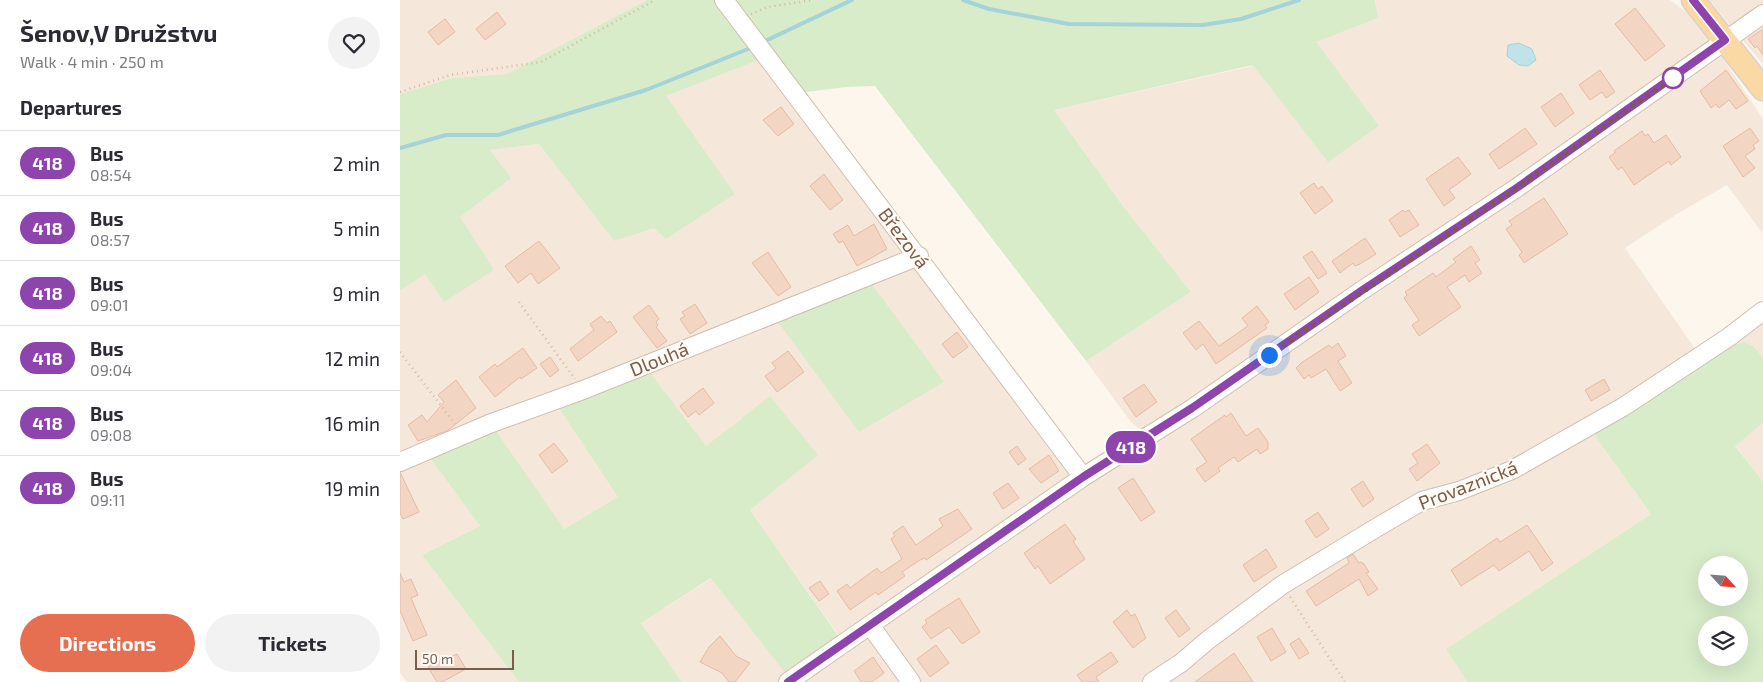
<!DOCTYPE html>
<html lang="en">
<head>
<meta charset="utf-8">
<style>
  :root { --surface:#fff; --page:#f2f2f3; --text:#2b2b33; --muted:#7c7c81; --line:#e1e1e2; --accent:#e76f51 }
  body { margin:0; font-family:"Exo 2",sans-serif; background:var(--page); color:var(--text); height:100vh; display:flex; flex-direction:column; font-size:19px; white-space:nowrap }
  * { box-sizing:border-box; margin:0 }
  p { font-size:16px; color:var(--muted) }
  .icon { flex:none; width:28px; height:28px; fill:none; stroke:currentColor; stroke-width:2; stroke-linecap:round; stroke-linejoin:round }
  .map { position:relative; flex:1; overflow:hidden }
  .details { display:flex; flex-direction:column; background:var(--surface); width:400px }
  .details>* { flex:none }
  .badge { padding:0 10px; border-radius:16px; font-size:18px; line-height:32px }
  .needle { width:32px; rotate:116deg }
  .fabs { position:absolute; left:1298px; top:556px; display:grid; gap:10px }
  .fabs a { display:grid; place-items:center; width:50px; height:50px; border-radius:50%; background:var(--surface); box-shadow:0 5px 20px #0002; font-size:25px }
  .scale { position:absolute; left:15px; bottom:12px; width:99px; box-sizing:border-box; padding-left:5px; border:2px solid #7a5c4d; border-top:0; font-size:14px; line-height:18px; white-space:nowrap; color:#7a5c4d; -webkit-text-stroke:4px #fffaf3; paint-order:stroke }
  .you { position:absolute; width:25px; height:25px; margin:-12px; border:4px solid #fff; border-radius:50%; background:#1a73e8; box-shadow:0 0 0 8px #1a73e833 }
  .map>.badge { position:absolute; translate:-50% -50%; box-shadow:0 0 0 2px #fff }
  h2 { padding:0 20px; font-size:19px; line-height:45px }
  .round { display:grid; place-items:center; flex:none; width:52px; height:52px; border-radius:26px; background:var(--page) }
  .head { display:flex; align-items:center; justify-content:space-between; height:85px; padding:0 20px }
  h1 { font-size:24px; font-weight:700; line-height:38px }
  .button { display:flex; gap:10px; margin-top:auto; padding:10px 20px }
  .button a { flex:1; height:58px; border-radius:30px; background:var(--accent); color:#fff; font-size:20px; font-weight:700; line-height:58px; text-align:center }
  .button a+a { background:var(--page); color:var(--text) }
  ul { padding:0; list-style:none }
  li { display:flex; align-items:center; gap:15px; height:65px; padding:0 20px; border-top:1px solid var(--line) }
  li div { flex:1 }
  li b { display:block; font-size:19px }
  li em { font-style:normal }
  li .badge { min-width:55px; font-weight:700; text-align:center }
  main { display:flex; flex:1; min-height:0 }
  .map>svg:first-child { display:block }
</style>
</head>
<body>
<main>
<section class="details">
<div class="head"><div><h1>Šenov,V Družstvu</h1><p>Walk · 4 min · 250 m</p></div><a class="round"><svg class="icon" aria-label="heart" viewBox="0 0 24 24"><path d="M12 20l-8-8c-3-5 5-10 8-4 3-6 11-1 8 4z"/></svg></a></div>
<h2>Departures</h2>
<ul>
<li><span class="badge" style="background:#8e44ad;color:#fff">418</span><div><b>Bus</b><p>08:54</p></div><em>2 min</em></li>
<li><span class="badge" style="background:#8e44ad;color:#fff">418</span><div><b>Bus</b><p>08:57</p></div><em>5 min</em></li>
<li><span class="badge" style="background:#8e44ad;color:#fff">418</span><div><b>Bus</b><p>09:01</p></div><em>9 min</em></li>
<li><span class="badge" style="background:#8e44ad;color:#fff">418</span><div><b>Bus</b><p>09:04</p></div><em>12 min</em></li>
<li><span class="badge" style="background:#8e44ad;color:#fff">418</span><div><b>Bus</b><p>09:08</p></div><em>16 min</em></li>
<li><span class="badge" style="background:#8e44ad;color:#fff">418</span><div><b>Bus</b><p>09:11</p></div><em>19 min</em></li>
</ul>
<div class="button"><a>Directions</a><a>Tickets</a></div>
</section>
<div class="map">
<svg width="1363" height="682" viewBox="0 0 1363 682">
  <rect width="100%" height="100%" fill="#fdf6ec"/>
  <path fill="#f5e8da" d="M0,0H247L106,74L51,78L0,94Z
    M975,0H1270L1292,16L1309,37L1363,119V234L1327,185L1277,214L1225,248L1298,353L1363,302V357L1353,346L1283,377L1192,432L1251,514L1046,649L1067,682H282L241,623L312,578L385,673L439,636L350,510L417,455L341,418L306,447L164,529L151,512L32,459L80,526L22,555L119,682H7L0,673V177L89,150L139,144L214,241L266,96L362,59L674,474L743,432L731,422L686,361L791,292L723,206L654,110L848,67L978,18Z
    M1309,0H1363V64L1339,36Z
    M1363,423V481L1335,445Z"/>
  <path fill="#d8ecc9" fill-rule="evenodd" d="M247,0H320L362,59L266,96L335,194L266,239L254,228L214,241L139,144L90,150L111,178L60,217L94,270L44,302L25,274L0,290V94L51,78L106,74Z
    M328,0H975L978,18L916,42L979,126L928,162L853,65L654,110L723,206L791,292L686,361L475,86L446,87L398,93Z
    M471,283L544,382L459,432L375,318Z
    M1344,342L1353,346L1363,357V423L1335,446L1363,481V682H1067L1046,649L1251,514L1192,432L1335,345ZM1306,565H1339V598H1306ZM1306,625H1339V658H1306Z
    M248,370L306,446L370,396L418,455L350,510L439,637L385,673L311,578L241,623L282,682H119L22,555L80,526L31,459L96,431L164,529L218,497L157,405Z"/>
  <path fill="#bfe3e8" stroke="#a5d3da" d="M1119,43L1132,49L1136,60L1128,66L1119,65L1107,56L1108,45Z"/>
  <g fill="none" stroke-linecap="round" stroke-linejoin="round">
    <path stroke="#a5d3da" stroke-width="4" d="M563,0L589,9L669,24L803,25L841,19L899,0
      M361,43L452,0
      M0,148L46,135H98L246,90L353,47"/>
  </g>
  <path fill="#f3d5c3" stroke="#e6bba3" d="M1235,8L1265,46L1245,61L1215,24Z
    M97,12L106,24L85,40L76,29Z
    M45,19L55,32L38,45L28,32Z
    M1363,29V55L1357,46L1355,48L1348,39Z
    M1200,70L1215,92L1206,98L1202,92L1190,100L1179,85Z
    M1326,70L1348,101L1336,109L1329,100L1319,108L1316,104L1311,108L1300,91Z
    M1161,93L1174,113L1155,127L1141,107Z
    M381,107L394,124L378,136L363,120Z
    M1125,128L1137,144L1099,169L1089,154Z
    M1350,128L1359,141L1353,145L1355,149L1345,156L1355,168L1343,177L1323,146Z
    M1242,131L1245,136L1248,134L1254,143L1266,135L1281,157L1271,165L1269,161L1234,185L1222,167L1218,170L1209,157L1215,153L1214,151Z
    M1058,157L1071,174L1049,190L1055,198L1044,206L1026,179Z
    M424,174L443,200L430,210L410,186Z
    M914,183L918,189L922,186L933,201L915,214L900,193Z
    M1144,198L1168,234L1124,263L1119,255L1122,252L1106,229L1112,225L1109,221Z
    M1003,210L1005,212L1009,210L1019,225L1000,237L989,220Z
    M474,224L487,249L457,266L443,241L439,243L433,234L448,225L454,236Z
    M965,238L976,254L960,264L955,266L953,263L940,273L932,261Z
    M139,241L160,268L138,284L131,273L118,283L105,266Z
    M1071,246L1080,260L1075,263L1082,273L1069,282L1065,275L1047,287L1061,307L1019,336L1012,325L1019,320L1004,298L1007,295L1005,292L1033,273L1036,277L1056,262L1053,259Z
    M912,251L927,273L918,279L903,257Z
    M368,252L391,287L378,296L352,263Z
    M909,277L919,292L895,310L884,294Z
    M295,304L307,323L290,334L280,319L285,316L282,312Z
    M249,305L259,319L256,322L258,325L256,327L267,341L257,348L233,317Z
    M857,306L869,322L865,325L867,328L816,364L803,344L796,350L783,333L799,321L819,346L848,326L842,318Z
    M201,316L207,323L210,321L217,332L178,361L170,349L194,330L190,324Z
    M557,332L568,347L553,358L542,344Z
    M938,343L946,356L938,361L952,383L940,391L926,369L911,378L909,375L904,379L896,368L901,363L929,345L932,348Z
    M123,348L137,368L121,379L120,377L95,397L79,377L95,364L97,367Z
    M388,351L404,372L377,392L365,376L376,368L372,363Z
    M150,357L159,370L150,377L140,364Z
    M1204,379L1210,390L1191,401L1185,390Z
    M56,380L76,408L47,431L18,441L8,425L22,415L27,422L44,402L38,395Z
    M744,384L757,402L736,417L723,398Z
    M303,388L314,403L299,415L296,411L288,417L280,406Z
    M831,413L846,436L858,428L868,442V449L860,454L857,449L838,462L834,457L818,468L820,471L805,482L796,469L807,462L791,439L825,415L826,417Z
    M154,443L168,461L152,473L139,455Z
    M1027,444L1040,463L1017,481L1009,469L1018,463L1012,454Z
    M617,446L626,459L618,465L609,452Z
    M649,455L659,471L641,483L629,469Z
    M0,472L19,512L3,519L0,513Z
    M733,478L755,512L741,521L718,488Z
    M963,481L974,499L963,507L951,489Z
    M608,483L619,498L603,509L593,493Z
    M558,509L572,529L526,560L525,558L520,560L502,572L505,576L478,595L476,592L450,610L437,591L447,584L450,588L477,568L481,573L502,559L491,539L495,536L493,533L503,526L516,545L543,526L539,519Z
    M918,512L929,529L916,538L905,521Z
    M665,524L676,539L673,541L685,559L650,584L638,566L635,569L624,553Z
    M1127,525L1153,563L1142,571L1129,551L1099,571L1094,565L1061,586L1051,570L1097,538L1100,542Z
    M866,549L877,567L854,582L843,565Z
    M953,554L959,563L961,562L964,564L969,572L966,573L978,589L968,596L959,579L916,606L906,591L949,563L947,558Z
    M0,573L4,582L11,579L18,595L11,598L27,635L13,641L0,611Z
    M420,581L429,594L419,601L409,588Z
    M559,598L580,632L562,644L549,627L531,639L522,627L527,623L525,620Z
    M727,610L731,616L735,614L746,638L733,648L713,622Z
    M776,610L790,629L779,637L765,618Z
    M872,628L886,652L871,661L857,637Z
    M320,636L336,656L350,663L335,682H329L322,673L300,662L309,647Z
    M899,638L909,653L899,659L890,644Z
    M536,645L549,663L530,677L517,659Z
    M711,652L718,662L696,677L699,682H682L677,675Z
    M834,653L853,682H795Z
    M57,654L66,669L42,682H37L28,667Z
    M473,657L484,673L472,682H461L454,671Z"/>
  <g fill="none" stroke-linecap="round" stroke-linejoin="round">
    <g stroke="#d1beb0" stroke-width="20">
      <path id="minor" d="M324,0L683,477
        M0,462L89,424L183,390L519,256
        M470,625L511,682
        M388,682L683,477L793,408L961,291L1118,187L1363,14
        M752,682L781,663L808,640L882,585L976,528L1022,501L1059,491L1112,470L1223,407L1329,337L1363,311"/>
    </g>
    <g stroke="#dad1cd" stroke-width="25">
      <path id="major" d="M1293,0L1363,89"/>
    </g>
    <path stroke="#d9b8a5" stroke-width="2.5" stroke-dasharray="1 4" stroke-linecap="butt" d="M351,14L367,7L413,0
      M0,92L50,75L141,62L255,0
      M119,302L175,379
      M0,352L55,424
      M890,597L945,682"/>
    <use href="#minor" stroke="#fff" stroke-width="18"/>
    <use href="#major" stroke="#fbd9a5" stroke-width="22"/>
  </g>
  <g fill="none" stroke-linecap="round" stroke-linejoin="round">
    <g stroke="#fff" stroke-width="11">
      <path id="line" d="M388,682L683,477L792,408L961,291L1118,187L1325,40L1293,0"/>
    </g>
    <use href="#line" stroke="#8e44ad" stroke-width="8"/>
    <path stroke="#7a5c4d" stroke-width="5" stroke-dasharray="0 9" d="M869,355L1118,187L1273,78"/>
  </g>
  <circle fill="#fff" stroke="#8e44ad" stroke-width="2.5" cx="1273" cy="78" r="10"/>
  <g text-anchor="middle" stroke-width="4.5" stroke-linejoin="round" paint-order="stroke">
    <g font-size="19" fill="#7a5c4d" stroke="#fffaf3">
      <text transform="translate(504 238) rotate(53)" y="7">Březová</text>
      <text transform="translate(259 359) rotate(-22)" y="7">Dlouhá</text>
      <text transform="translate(1068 485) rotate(-21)" y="7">Provaznická</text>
    </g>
  </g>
</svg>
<div class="fabs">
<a><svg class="needle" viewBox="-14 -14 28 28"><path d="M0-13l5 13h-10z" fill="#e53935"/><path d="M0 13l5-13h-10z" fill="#7c7c81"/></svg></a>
<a><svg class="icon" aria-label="layers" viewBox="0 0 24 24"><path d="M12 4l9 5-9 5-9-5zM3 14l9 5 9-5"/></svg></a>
</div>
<div class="scale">50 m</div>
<div class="you" style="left:869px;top:355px"></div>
<b class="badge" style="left:731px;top:447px;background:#8e44ad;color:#fff">418</b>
</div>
</main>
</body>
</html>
